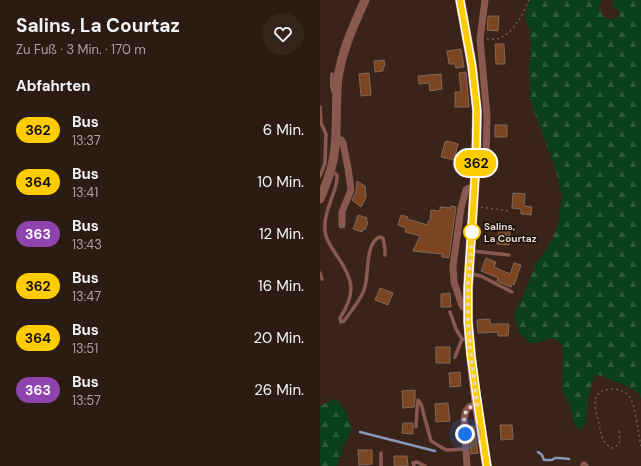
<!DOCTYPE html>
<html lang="de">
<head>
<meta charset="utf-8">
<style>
  :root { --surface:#2c1b13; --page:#34241c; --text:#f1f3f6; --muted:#a6a1a0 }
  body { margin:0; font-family:"DM Sans",sans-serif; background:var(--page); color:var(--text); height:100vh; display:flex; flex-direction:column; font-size:15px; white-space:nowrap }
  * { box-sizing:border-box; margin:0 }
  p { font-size:13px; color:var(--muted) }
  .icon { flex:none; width:22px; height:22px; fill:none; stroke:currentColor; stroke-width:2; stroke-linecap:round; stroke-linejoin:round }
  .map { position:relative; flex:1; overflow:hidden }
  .drawer { display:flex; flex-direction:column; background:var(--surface); width:320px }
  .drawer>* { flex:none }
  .badge { padding:0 8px; border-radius:13px; font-size:14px; line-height:26px }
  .you { position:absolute; width:20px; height:20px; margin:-10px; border:3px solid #fff; border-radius:50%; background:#1a73e8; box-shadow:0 0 0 6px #1a73e833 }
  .map>.badge { position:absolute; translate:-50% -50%; box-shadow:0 0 0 2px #fff }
  h2 { padding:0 16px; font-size:15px; line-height:36px }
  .round { display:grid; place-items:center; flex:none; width:42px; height:42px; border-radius:21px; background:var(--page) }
  .head { display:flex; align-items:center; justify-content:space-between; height:68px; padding:0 16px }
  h1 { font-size:19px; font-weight:700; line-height:30px }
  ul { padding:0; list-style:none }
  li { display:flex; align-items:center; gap:12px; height:52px; padding:0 16px }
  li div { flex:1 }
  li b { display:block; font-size:15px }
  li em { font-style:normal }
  li .badge { min-width:44px; font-weight:700; text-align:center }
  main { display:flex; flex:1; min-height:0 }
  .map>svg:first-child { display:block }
</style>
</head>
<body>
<main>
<section class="drawer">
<div class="head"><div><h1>Salins, La Courtaz</h1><p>Zu Fuß · 3 Min. · 170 m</p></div><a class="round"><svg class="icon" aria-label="heart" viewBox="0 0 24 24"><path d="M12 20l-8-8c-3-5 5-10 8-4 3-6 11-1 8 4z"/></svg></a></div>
<h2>Abfahrten</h2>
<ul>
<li><span class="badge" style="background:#fc0;color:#111">362</span><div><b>Bus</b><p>13:37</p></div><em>6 Min.</em></li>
<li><span class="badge" style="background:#fc0;color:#111">364</span><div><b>Bus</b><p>13:41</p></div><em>10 Min.</em></li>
<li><span class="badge" style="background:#8e44ad;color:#fff">363</span><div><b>Bus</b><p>13:43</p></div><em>12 Min.</em></li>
<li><span class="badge" style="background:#fc0;color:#111">362</span><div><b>Bus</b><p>13:47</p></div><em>16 Min.</em></li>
<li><span class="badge" style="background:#fc0;color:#111">364</span><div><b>Bus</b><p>13:51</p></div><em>20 Min.</em></li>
<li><span class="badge" style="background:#8e44ad;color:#fff">363</span><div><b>Bus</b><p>13:57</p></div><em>26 Min.</em></li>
</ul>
</section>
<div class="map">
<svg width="321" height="466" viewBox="0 0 321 466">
  <defs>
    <pattern id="forest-firs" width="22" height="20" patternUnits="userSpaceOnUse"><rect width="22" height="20" fill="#0b401b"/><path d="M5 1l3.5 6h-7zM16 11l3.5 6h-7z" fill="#2f5b3b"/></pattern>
  </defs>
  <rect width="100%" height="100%" fill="#3a2419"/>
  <path fill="url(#forest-firs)" d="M210,0H282C281,2 280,4 280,7C280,18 290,24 299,15V12C295,8 292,5 293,0H321V398L319,394L311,388L279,375L274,376L267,402V410L265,424L263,428L259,429L254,423L251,409L242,390L243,354L242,345L237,341L232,338L215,343H210L199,332L195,322V313L205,292L215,264L226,250L233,237L238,224L242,197L236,171L210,100L209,65L211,46L209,27L205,18L206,11Z
    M13,399L16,400L21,404L27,414L31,427L30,433L24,445L17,466H0V406Z"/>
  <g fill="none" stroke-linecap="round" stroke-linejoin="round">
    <path stroke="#8796b9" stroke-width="2.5" d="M40,432L115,451
      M218,452L222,455L224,460H232L235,458H240L249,459"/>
  </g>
  <path fill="#7c4521" stroke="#816859" d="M168,16H179L178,31L167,30Z
    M175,44H184L185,64H176Z
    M141,49L144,67L136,68L135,64H129L127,51Z
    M64,60L65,66L63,67V71L55,72L54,61Z
    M146,72L149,107H135V92H141L139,73Z
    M49,73L51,95L41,96L39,74Z
    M121,74L122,89L110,91L109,83L99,84L98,76Z
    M175,125H187V137H175Z
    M128,141L138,144L134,160L121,157L125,142Z
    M37,181L45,186L46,197L41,207L32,200L36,192Z
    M193,193L205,194L204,206L212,207L211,215L201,214V209L192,208Z
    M131,206L136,207L129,258L122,257V254L93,251L100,236L85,232L86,228L78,225L81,215L88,217L87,219L108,225V221H110L111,210L120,211V207L131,208Z
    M38,215L47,218L46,221L48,222L45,230L43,229L42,232L33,229Z
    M179,229L190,230L189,245L177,244Z
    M166,258L176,262L174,267L190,274L194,263L201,265L194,285L192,284L191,287L181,283L177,281L178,278L161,271Z
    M60,288L73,293L68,305L55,300Z
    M130,293L131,307H121V294Z
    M170,319V324H189L188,336H178V332L158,333L157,320Z
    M116,347H130V363H116Z
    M140,372L141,386L130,387L129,373Z
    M95,390V399L94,407L83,408L82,391Z
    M128,403L130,421L116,422L115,404Z
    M83,423H93V434L82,433Z
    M180,425H192L193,439L181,440Z
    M149,426H154L158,453L151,454Z
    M38,450H52V464L39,465Z
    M74,456H87L88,466H74Z"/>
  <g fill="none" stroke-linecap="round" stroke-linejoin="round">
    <path stroke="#725e54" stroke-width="1.5" stroke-dasharray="2 3" stroke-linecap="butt" d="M167,39C171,39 176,40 180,38C194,32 203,14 209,0
      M161,207L190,211
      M299,431L300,440L299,444L293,448C289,447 286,444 284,441C281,436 280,429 279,423C275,407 269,390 292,389C298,389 305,391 309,396C316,405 318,434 321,446"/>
    <path stroke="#89584e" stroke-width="3.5" d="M12,74C12,81 10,89 15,95
      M12,171L17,175V180C14,197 3,214 5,231C6,241 12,248 17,256C34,280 36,293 20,318L21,322L24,321C31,311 40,301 44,290C50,274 44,246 59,237L63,238L65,249V255
      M0,176L5,163L6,134L1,123L0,107
      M152,251L189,255
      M0,273L2,279
      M150,274L161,276L192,292
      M130,312L136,329L142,339H149
      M135,357L142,339
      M96,427L97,409L98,400L101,404L111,441L126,450L145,449
      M61,453V466
      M94,466L93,463L97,462L105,466"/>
    <path stroke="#89584e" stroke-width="7" d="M16,138L21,140L23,143L28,168L31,190L22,212V225
      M156,162C161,162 164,162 166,157L167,116L160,39L165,0
      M148,307H143L141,303L134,282L133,266L141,208L146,190L149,188H154
      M264,465L265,466
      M147,466L144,419L146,411L149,407L157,405"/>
    <path stroke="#89584e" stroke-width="9" d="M0,199C6,185 12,170 14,155C18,129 15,104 18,78C22,50 34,25 45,0"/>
    <path stroke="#be7061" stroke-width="10" d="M140,0L152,66L157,111L156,162L148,288V321L151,355L157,405L167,466"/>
  </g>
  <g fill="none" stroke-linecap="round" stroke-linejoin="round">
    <g stroke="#fff" stroke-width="9">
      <path id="line" d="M140,0L152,66L157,111L156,162L148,288V321L151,355L156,392L167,466"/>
    </g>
    <use href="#line" stroke="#fc0" stroke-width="6"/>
    <path stroke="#e6d7cf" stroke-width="4" stroke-dasharray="0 7.2" d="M145,434C144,421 141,408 157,405L151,355L148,321V288L152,232"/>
  </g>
  <circle fill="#fff" stroke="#fc0" stroke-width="2" cx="152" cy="232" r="8"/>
  <g text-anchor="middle" stroke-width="3" stroke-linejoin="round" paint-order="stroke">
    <g font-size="10" font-weight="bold" fill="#e6d7cf" stroke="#1a100b" text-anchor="start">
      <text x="164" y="230">Salins,<tspan x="164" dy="12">La Courtaz</tspan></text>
    </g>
  </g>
</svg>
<div class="you" style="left:145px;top:434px"></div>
<b class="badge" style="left:156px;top:163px;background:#fc0;color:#111">362</b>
</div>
</main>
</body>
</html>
